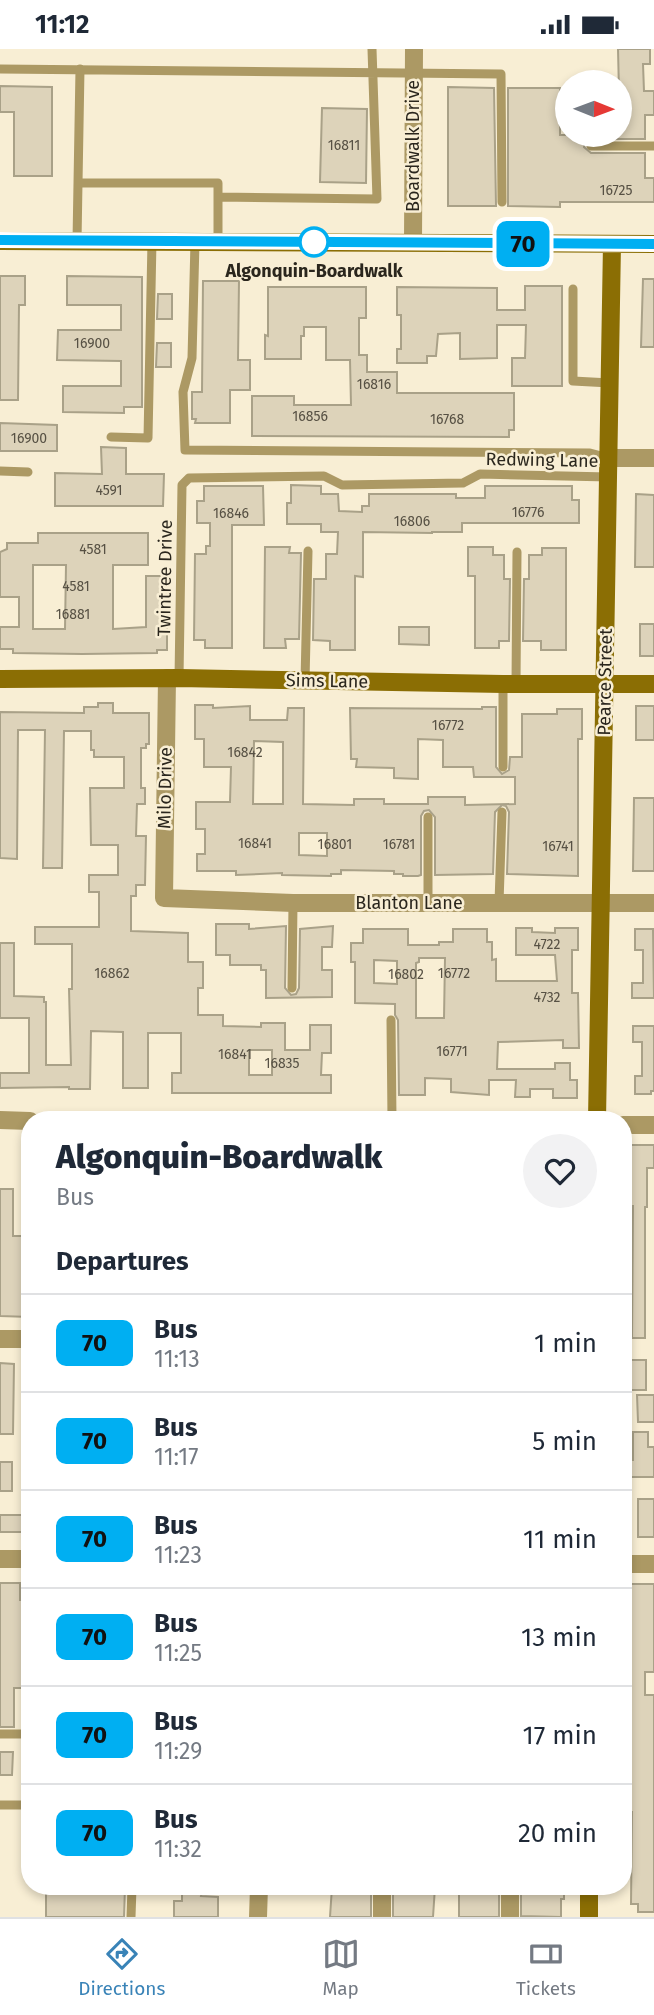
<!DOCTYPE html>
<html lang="en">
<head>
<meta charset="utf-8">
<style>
  :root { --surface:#fff; --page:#f2f2f3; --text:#1f2937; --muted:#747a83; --line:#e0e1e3; --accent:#3983b7 }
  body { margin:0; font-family:"Fira Sans",sans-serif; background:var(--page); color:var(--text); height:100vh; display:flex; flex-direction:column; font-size:26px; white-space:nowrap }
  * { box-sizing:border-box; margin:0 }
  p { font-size:23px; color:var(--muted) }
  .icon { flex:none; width:38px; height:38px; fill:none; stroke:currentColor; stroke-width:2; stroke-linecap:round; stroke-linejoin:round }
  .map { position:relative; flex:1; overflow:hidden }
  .sheet { position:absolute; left:21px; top:1062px; width:611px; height:784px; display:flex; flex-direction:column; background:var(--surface); border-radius:28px; box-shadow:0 4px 10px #0003 }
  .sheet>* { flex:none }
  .badge { padding:0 14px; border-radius:10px; font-size:24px; line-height:46px }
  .needle { width:46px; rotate:91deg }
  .tools { position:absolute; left:555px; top:21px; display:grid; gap:14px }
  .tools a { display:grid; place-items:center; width:77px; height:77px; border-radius:50%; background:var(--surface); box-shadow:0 4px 10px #0003; font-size:35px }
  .map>.badge { position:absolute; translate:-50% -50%; box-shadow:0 0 0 4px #fff }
  h2 { padding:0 35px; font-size:26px; line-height:63px }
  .round { display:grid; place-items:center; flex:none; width:74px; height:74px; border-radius:37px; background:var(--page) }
  .overview { display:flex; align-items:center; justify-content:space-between; height:119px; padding:0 35px }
  h1 { font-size:33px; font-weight:800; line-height:52px }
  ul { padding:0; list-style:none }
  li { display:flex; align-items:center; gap:21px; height:98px; padding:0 35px; border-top:2px solid var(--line) }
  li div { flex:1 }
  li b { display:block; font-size:26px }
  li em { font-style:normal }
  li .badge { min-width:77px; font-weight:700; text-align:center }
  .status { display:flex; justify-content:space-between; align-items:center; height:49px; padding:0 35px; background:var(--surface); direction:ltr }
  .status svg { height:19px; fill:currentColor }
  .menu { display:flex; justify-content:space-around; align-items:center; height:98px; border-top:2px solid var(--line); background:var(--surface); font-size:19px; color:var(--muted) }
  .menu a { display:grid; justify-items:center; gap:4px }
  .menu .on { color:var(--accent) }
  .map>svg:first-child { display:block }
</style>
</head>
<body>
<div class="status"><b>11:12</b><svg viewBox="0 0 49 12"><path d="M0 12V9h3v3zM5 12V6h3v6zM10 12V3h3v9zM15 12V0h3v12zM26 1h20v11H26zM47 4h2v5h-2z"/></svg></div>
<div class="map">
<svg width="654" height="1868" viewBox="0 0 654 1868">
  <rect width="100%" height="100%" fill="#f8eed4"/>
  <path fill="#ddd3ba" stroke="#a9a188" stroke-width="2" fill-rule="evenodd" d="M618,0H650V15H643L644,42H654V66H645V90H591L585,93L584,98L591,104H645V129H654V153H560V158L508,157V39H560V86H620Z
    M0,37L52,38V127H14V63H0Z
    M448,38L494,39L496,157H448Z
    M322,59L367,60L366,134L320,133Z
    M0,227H25V256H19L18,351H0Z
    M67,227L142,228V358H124V364L63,363V337H121V312L57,311L58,281H121V256H67Z
    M643,230H654V298H641Z
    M203,232H239L238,311H250V341H230V374H195L196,370H192V343H202Z
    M525,237H562V337H512V309H525L526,276H497V309L460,310V284L438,285L436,307H427V314H397V300H401V266H397V238L497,239V261H525Z
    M268,238H366V269H359V306H367V323H397V344H514V381H509V388L252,387V347H294V356H351L350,311H326V278H304V287H301V310H265V286L268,287Z
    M158,245H172V270H157Z
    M157,294H171V318H156Z
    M0,374L57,376V402H0Z
    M101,398L126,399V425H164L163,457H55V424L102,425Z
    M291,436L321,437V445H338L339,462L362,463V457H369V445H456V449H485V437H572V451H579V474H462V483H432V484L363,483V528L355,527V601H330V592L313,591L314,530H326V505H337L338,483H321V475H287V454H291Z
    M204,437H263L264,476H232V599H205V591H194L195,505H206V497H210V474H197V452H204Z
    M636,445L654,446V518H635Z
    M38,484H148V516H113V580L146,578V527H167V549H160V578H167V601H157V604L82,605L13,604V600H0V578H19V548H0V503L7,500V494H38ZM33,516H66L65,580H33Z
    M265,498H290L289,504H301L299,590H285L286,599H264Z
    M468,498H493V506H504V530H510L509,592H499V599H475V527H468Z
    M542,499H566V601H541V592H523L524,530H529V506H542Z
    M640,575H654V607H640Z
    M399,578H429V596L399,595Z
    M98,654H113V664H149V695H146V699H141V739H145V755H137L136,787H146L145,836H136V847H131V882L188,884V913H203V939H198V966H223V977L261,978V974H285V1001H310V976H331V1004H322L321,1026H331V1044H172V1024H181V984H148V1039H123V983L91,982L90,1040H69V1038L0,1039V1024H29V969H0V894H14V947L44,948V953H46V1016H71L69,940H72V895H35V878H99V843H89V826H118V796H91L90,739H124V708H94V701H91V682H64L62,819H43L45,681H18L17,810L0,809V663L84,664V658H98ZM249,1001H272V1026H249Z
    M195,656H213V659L250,657V671H287L288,659H304L303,755L354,756V750H384V755H428V748H465V756L515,755V728H474L473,718H443V691L418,690V730L394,729V719L356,718L357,710H351L350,659L482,660V658H496V718L502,725L509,721L510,708H522V665H557V660H582V690H578V827L507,825L509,763L506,757L502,756L495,763L493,825L435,826V768L429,761L424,762L421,767V826L418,827H403V825H394V822L341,821V825H331V827L282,826V824L236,826V822H197V805H205V780H196V753H230L231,718H204V690H195ZM254,692L283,693V755H253ZM299,784H327V807L299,806Z
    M636,657H654V691H636Z
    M634,749H654V822H633Z
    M216,875H249V880L286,877L285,939L291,946L296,945L299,939L300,880L333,877L332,898H322V921H332V948L266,949V921H261V916H230V906H216Z
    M516,879H532V883L555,884V879H578V901H572V944H578L579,999H563V991L498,993L497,1020H555V1014H570V1031H577V1049H553V1040H530V1048H515L516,1031H489V1046L451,1043V1030L425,1029V1046H399L398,971L395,966V955L355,954V913H351V894H363V880H408V896H439V893H453V880H487V893H492V911L496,910V932H557L555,906H516ZM419,909H445L444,969H416V914L419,913ZM374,911L397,912V935L374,934Z
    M635,880H653L654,949H632V934H643V901H635Z
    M633,977H654V1042H651V1045H635V1027H642V993H633Z
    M630,1096H654V1119H647V1158H645V1289H632L633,1157H628Z
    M0,1140H13V1187H30V1268L0,1267Z
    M626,1311H646V1341H626Z
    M0,1314L14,1315L13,1385H0Z
    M637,1346H654V1373H638Z
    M633,1383H648V1398H654V1428H628V1411H633Z
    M0,1413H12V1442H0Z
    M638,1450H654V1488H638Z
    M0,1466H30V1483H0Z
    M0,1534H20V1551H26L25,1639H14V1678H0Z
    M629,1535H654V1623H645V1646H654V1863H638V1855H631L632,1763H625V1748H628L627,1593H629Z
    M0,1703H13L12,1726H0Z
    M81,1838H125L124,1868H46V1841L81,1843Z
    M332,1838H371V1868H330Z
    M393,1838H435L433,1868H393Z
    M459,1838H499V1868H459Z
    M521,1838H564V1850H561V1868L521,1867Z
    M182,1842H202L201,1847L218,1848V1868H174V1852H182Z"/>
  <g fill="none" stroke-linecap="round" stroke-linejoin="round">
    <path stroke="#ac9964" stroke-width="9" d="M0,20L501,25L502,153
      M591,97H654
      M78,134L80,20
      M218,148L377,150L372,0
      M77,192L78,134H218V193
      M195,193L192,309L183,343L185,401L590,404L609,409
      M573,240V332L610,334
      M111,388L148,389L152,192
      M0,422L28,423
      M179,629L182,436L189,429L324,427L342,436L463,434L480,425L609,428
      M305,632L308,502
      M503,635V718
      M516,635L517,503
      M428,854V768
      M499,854L502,763
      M292,939L293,854
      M391,971L392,1071
      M27,1377L28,1290
      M0,1685H24L30,1687
      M0,1756H30
      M131,1868L132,1838"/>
    <path stroke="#ac9964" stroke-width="18" d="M413,193L414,0
      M609,409H654
      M167,629L164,849L293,854H654
      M0,1071L30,1072
      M623,1076H654
      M0,1290H30
      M0,1510H30
      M623,1515H654
      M258,1868L259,1838
      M382,1868V1838
      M510,1868V1838"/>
    <path stroke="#8b6e04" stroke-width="18" d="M0,192L654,195
      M0,630L179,629L503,635H654
      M597,1071L612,195
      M589,1868V1838"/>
  </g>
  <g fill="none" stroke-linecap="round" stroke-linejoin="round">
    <g stroke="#fff" stroke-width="16">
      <path id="line" d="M0,191L654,195"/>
    </g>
    <use href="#line" stroke="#00aff2" stroke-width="10"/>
  </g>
  <circle fill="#fff" stroke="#00aff2" stroke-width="3.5" cx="314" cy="193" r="14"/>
  <g text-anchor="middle" stroke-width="5" stroke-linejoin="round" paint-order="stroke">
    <g font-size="14" fill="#575144">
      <text x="344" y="101">16811</text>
      <text x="616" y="146">16725</text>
      <text x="92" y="299">16900</text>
      <text x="374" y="340">16816</text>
      <text x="310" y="372">16856</text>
      <text x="447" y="375">16768</text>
      <text x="29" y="394">16900</text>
      <text x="109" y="446">4591</text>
      <text x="528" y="468">16776</text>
      <text x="231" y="469">16846</text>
      <text x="412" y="477">16806</text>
      <text x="93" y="505">4581</text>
      <text x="76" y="542">4581</text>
      <text x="73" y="570">16881</text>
      <text x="448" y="681">16772</text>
      <text x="245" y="708">16842</text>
      <text x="255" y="799">16841</text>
      <text x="335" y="800">16801</text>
      <text x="399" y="800">16781</text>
      <text x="558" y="802">16741</text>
      <text x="547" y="900">4722</text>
      <text x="112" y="929">16862</text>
      <text x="454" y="929">16772</text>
      <text x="406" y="930">16802</text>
      <text x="547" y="953">4732</text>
      <text x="452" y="1007">16771</text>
      <text x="235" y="1010">16841</text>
      <text x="282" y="1019">16835</text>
    </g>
    <g font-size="18" fill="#2a261d" stroke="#f8eed4">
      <text transform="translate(413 97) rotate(-90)" y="6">Boardwalk Drive</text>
      <text transform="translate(542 411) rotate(1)" y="6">Redwing Lane</text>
      <text transform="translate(165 529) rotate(-89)" y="6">Twintree Drive</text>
      <text transform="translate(327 632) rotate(1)" y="6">Sims Lane</text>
      <text transform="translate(605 633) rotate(-89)" y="6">Pearce Street</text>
      <text transform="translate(165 739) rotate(-89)" y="6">Milo Drive</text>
      <text x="409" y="860">Blanton Lane</text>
    </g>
    <g font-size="18" font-weight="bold" fill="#2a261d" stroke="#f8eed4">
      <text x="314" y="228">Algonquin-Boardwalk</text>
    </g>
  </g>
</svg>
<div class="tools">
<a><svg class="needle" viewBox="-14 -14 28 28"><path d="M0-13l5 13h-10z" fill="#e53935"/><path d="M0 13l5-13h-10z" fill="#747a83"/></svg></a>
</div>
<b class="badge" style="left:523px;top:195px;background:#00aff2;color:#111">70</b>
<section class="sheet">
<div class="overview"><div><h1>Algonquin-Boardwalk</h1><p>Bus</p></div><a class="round"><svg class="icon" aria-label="heart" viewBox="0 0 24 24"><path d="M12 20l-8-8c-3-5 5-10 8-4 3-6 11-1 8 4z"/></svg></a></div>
<h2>Departures</h2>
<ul>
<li><span class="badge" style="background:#00aff2;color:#111">70</span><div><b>Bus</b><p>11:13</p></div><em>1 min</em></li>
<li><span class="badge" style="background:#00aff2;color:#111">70</span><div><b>Bus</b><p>11:17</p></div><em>5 min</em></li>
<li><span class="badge" style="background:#00aff2;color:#111">70</span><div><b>Bus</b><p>11:23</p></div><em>11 min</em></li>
<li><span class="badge" style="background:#00aff2;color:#111">70</span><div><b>Bus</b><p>11:25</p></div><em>13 min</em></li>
<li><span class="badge" style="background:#00aff2;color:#111">70</span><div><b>Bus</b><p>11:29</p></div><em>17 min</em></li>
<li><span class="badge" style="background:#00aff2;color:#111">70</span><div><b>Bus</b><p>11:32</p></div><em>20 min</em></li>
</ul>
</section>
</div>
<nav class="menu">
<a class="on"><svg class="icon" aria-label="directions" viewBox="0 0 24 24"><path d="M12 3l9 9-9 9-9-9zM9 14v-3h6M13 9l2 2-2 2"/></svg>Directions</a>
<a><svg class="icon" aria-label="map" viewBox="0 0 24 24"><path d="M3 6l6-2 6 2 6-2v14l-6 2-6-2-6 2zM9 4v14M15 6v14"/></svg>Map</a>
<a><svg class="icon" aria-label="tickets" viewBox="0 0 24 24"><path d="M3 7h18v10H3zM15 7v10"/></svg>Tickets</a>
</nav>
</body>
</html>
